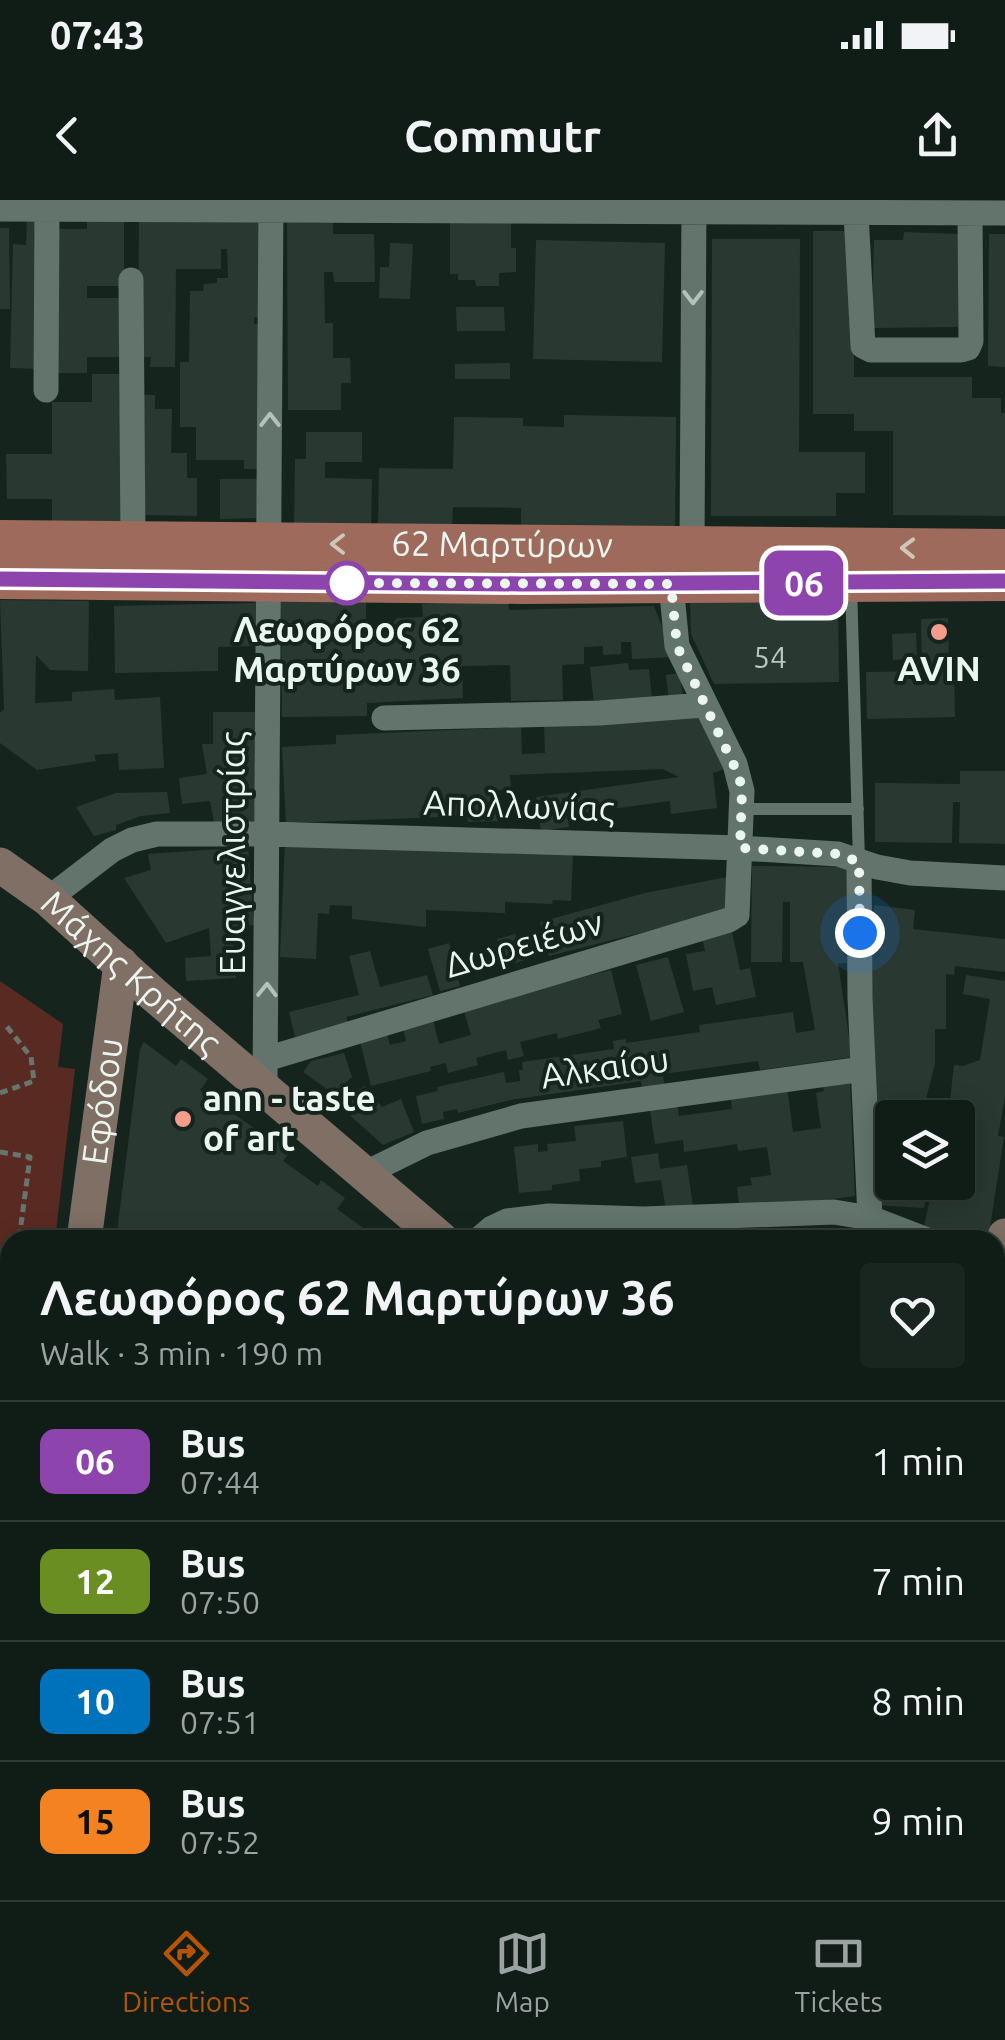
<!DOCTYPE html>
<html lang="en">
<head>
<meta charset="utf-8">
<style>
  :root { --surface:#101c16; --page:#19251f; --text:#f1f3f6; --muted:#9ca1a1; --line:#303a35; --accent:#b45309 }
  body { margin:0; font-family:Ubuntu,sans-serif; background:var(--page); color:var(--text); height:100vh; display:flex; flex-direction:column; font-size:38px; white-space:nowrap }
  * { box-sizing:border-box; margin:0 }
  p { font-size:32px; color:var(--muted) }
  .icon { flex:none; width:55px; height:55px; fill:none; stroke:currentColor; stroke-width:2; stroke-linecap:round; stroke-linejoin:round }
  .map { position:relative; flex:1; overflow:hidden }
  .sheet { position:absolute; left:0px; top:1030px; width:1005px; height:670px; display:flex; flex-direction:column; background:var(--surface); border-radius:30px 30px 0 0; box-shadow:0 5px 25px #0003,0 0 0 2px var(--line) }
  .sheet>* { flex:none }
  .badge { padding:0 20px; border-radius:15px; font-size:35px; line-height:65px }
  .buttons { position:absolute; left:875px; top:900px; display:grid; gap:20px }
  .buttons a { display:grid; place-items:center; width:100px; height:100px; border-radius:10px; background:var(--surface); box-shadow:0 5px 25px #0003,0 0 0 2px var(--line); font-size:50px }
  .you { position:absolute; width:50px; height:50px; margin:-25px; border:8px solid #fff; border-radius:50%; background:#1a73e8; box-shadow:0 0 0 15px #1a73e833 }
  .map>.badge { position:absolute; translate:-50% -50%; box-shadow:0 0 0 5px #fff }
  .round { display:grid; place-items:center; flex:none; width:105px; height:105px; border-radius:10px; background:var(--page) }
  .headline { display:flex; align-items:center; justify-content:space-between; height:170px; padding:0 40px }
  h1 { font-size:48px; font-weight:700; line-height:75px }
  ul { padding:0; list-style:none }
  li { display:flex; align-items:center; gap:30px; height:120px; padding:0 40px; border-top:2px solid var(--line) }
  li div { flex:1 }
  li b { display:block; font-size:38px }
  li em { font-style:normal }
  li .badge { min-width:110px; font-weight:700; text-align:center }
  .status { display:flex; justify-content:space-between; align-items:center; height:70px; padding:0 50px; background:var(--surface); direction:ltr }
  .status svg { height:28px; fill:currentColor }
  header { display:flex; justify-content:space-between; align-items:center; height:130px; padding:0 40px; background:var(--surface); font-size:45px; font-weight:700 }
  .menu { display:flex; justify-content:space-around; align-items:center; height:140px; border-top:2px solid var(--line); background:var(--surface); font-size:28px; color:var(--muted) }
  .menu a { display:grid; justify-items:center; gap:5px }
  .menu .selected { color:var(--accent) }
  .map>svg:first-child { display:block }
</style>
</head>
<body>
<div class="status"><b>07:43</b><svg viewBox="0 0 49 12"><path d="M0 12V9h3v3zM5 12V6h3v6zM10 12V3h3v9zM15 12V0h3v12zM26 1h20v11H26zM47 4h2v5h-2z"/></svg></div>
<header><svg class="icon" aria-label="back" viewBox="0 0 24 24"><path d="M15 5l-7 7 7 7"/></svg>Commutr<svg class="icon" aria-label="share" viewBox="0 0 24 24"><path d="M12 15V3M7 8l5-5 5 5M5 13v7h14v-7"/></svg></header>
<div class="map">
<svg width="1005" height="1700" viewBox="0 0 1005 1700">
  <rect width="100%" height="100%" fill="#15251e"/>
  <path fill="#592a22" d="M0,781L63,824L58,867L75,869L55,1040H10V1379L0,1413Z"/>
  <path fill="#293932" d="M87,17L124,18V86H87V98H127V157H87V173H49V29H87Z
    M139,19H261V118L254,117V124H265L260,269H244V260H196V227H180V162H189L190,91H203L204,84L217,83V78H228L227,49H221V69H176L175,167H150L151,157H138Z
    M27,20H44L40,169L10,168L13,44L26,45Z
    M511,22V48H516V72L499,73V86H476L475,80H458V74H450V23Z
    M287,23H333V34H374L375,82H334L333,72H324L325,123H333V158H350L351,183H341V210H288Z
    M0,28H9L10,109H0Z
    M813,31H854V177H972V198H1001V213H1005V316L893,315V231H854V214H813Z
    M904,32L959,34L958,127L872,128L874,40H903Z
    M989,34H1005V167L988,166Z
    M712,39H800L799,252H865V293H836V316H711Z
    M536,40L665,43L662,162L533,159Z
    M390,43L413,44L410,99L379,98L380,67H389Z
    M456,107H504L505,131H457Z
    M510,163V179H455V164Z
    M92,174H127V321H52V299H7L6,254H52V202H92Z
    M140,195H155V209H172L171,253H187V278H197V316L140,315Z
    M564,215L676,217L675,330L521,328V308L453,307L452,326L378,324L379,268L453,269L454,217L523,218V226L564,227Z
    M306,232H362V262H325V278L372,279L371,328L294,327L295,259H306Z
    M220,279H257L258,318L220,319Z
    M0,400L89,401L88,471L50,470L36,455L35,503L72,501V492L114,489L115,500L160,497L164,568L119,570L118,553L94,555L96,561L37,570L0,543V513L4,509Z
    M366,401V439L389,440L390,426L397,418L423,417L422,404L508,402L509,410L654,406L674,457L632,459L631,442H621V454L603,455V446L584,447V464L562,465L563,500L511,501L510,465L462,466L463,498L367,503V516L282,517L281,402Z
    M838,401L839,482L714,484L691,434L690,402Z
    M255,403V446L218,447V471L115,473L114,406Z
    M948,418L949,470H954L955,517L867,519L866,472L922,471L921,419Z
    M916,433L917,458L893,460L892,434Z
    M628,463L629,470L649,469L652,499L594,504L590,467Z
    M680,473L683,500L669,501L666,475Z
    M213,512H256V623L214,622L210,601L182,604L179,578L207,574L202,544H213Z
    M706,517L725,569L713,573L717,608L671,614L670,601L567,615L569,627L541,631L536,597L679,577L663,569L510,575L511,590H499L500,621L468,622L467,616L286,623L282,547L336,544V535L521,527L522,554L545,553L544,525Z
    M960,571H1005V644L959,643L960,602H953L952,643L875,642V583L960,584Z
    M167,592L170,613L141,616L116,625V630L94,636L76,607L116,593Z
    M285,641L573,654L571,701L553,700L552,704L505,702V713L426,710V727L352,719V706L330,705L329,714L318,713L316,759L280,757Z
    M248,647L254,725L233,727L236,778L186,781L185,758L211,756L209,728L166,743L124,678L151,670L148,654Z
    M752,666L848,667L847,763H838L852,857L760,870L758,861L663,874L664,884L642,888L641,881L510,900L458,913L457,909L443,912L444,919L422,924L416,896L438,891L437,887L504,872L506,883L520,881L519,870H523L522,862L614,849L613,841L626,839V843L700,832L699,825L793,812L796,833L815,830L803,762H790V702H783L782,762H751Z
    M727,677V711L549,756L540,722L645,693Z
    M874,705L915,710L913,729L1005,739V772L955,766L954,775L946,774V829H935V864L921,918H892V928L872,927L868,765Z
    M732,732L740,770L750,768L756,797L716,805L712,787L693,791L686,754L705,751L702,738Z
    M515,734L519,747L532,743L536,757L504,766L497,739Z
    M449,743L460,786L440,791L428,749Z
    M370,751L380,787L427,775L433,795L346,817L348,823L295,837L289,812L359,795L349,756Z
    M668,757L684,812L651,821L636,765Z
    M611,770L622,814L598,820L601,828L558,839L557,833L520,842L524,856L508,860L506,850L476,858L478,865L448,873L446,863L430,867L431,871L371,886L360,841L387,834L390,845L406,841L402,824L432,816L439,844L471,835L463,808Z
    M966,775L1005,781V896L998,936L1004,937L988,1040H968L924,1026L930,999L948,1001L951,982H958V918H948L954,865L963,866L980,860L990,799L963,794Z
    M144,842L176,866L181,859L208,879L200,890L268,938L270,936L291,951L283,961L318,986L321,980L345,998L337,1009L380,1040H116L140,849Z
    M344,853L352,877L334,894L303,872L311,861Z
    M850,881L855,996L740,1011L737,987L752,985L750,978L771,975L767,947L738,951L737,944L684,952L683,940L655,944L649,904L677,900L679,916L732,909L730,896L787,887L793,932L821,928L816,893L824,891L823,885Z
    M365,886L382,907L401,899L414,932L383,945L335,902Z
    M623,921L627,957L601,961V967L579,969L580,981L552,985V990L519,993L514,947L538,944V952L548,951L547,944L576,941L574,926Z
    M878,948L892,949V982H929L924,1008L875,1005Z
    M658,953L660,969L687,965L693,1006L666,1010L661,980L635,983L631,957Z
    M845,1031L860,1033L859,1040H843Z
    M795,1033L831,1034V1040H795Z
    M530,1034L632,1037L631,1040H525Z
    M1005,1349V1375L997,1370Z
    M1004,1381L1005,1444L997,1445L995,1412Z
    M6,1546L10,1547V1569H4Z
    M995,1551L1005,1561V1583L995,1604Z
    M4,1575H10V1628L0,1627Z
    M1005,1656V1682L997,1691L995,1668Z
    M50,1690H53L58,1700H45L42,1693Z
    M110,1690H131L135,1700H113Z
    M173,1690H200L189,1700H171L167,1696Z
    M206,1690H304L279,1700H217Z
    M311,1690H335L345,1700H302Z
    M379,1690H387L398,1700H369Z
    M438,1690H490L492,1700H445Z
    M522,1690H549L550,1700H524Z
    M593,1690H653L644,1700H583Z
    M787,1690H829L826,1700H784Z
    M925,1690H975L972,1700H922Z"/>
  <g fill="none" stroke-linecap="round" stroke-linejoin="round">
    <path stroke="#66756e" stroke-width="5" stroke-dasharray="8 5" stroke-linecap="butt" d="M0,893L34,881L31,857L4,823
      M0,952L30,957L19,1040
      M0,1092L10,1093"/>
    <path stroke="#62746b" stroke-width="12" d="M851,385L859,662
      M741,609H858"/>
    <path stroke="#62746b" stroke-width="25" d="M0,9L1005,13
      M856,13L863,146L871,150H961L968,148L971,141L970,13
      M131,80L133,342
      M46,190L47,9
      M692,346L694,0
      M384,518L600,513L704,505
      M859,662L860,798L870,1018
      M48,699L112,650L132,640L157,634H269L740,648L838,654L877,667L910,673L1005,678
      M266,859L729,720L737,715L742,591L735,564L677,446L671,384
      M265,888L271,0
      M366,973L427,943L521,916L863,869
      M478,1040L492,1028L507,1021L549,1016L644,1019L834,1012L870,1018L927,1040
      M74,1690L76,1700
      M415,1690L428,1700"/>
    <g stroke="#7f6f64" stroke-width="35">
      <path id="s1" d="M0,665L48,699L153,794L442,1040"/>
      <path id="s2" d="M84,1040L121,764"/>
      <path d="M995,1086L1005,1036"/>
      <path d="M995,1229L1005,1188"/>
      <path d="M0,1497L10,1473"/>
      <path d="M995,1513L1005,1522"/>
      <path d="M842,1700L845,1690"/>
      <path d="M875,1700L878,1690"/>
    </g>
    <g stroke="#9d6a5c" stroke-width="40">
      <path id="s3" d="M0,340L1005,349"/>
      <path d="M0,379L523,384L1005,381"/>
    </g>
  </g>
  <defs><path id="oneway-chevron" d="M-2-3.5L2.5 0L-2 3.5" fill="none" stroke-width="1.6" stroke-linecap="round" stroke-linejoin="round" transform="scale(2.5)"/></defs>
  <g stroke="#b4c2bb">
    <use href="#oneway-chevron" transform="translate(693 97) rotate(90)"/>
    <use href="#oneway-chevron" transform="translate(270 220) rotate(-90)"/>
    <use href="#oneway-chevron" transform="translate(267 790) rotate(-89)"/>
  </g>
  <g stroke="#d0c5bc">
    <use href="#oneway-chevron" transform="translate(338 344) rotate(-180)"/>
    <use href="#oneway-chevron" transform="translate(908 348) rotate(-179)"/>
  </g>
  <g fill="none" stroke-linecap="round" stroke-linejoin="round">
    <g stroke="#fff" stroke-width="22">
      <path id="line" d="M0,379L523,384L1005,381"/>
    </g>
    <use href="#line" stroke="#8e44ad" stroke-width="15"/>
    <path stroke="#ebf6f0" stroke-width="10" stroke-dasharray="0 18" d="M347,383H336L671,384L677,446L739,576L742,591L740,648L838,654L859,662L860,733"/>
  </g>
  <circle fill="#fff" stroke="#8e44ad" stroke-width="5" cx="347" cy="383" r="20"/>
  <g fill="#f49d8c" stroke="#15251e" stroke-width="4">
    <circle cx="939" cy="432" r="10"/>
    <circle cx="183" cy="919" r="10"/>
  </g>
  <g text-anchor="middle" stroke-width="8" stroke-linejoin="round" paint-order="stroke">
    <g font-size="30" fill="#bac7c0">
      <text x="770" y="468">54</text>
    </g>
    <g font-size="35" fill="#ebf6f0" stroke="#15251e">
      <text dy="12" stroke="none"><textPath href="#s3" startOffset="502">62 Μαρτύρων</textPath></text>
      <text transform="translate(519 606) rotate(2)" y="12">Απολλωνίας</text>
      <text transform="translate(233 653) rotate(-90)" y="12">Ευαγγελιστρίας</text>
      <text transform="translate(524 744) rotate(-16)" y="12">Δωρειέων</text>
      <text dy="12" stroke="none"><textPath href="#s1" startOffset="170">Μάχης Κρήτης</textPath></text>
      <text transform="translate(605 868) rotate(-8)" y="12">Αλκαίου</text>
      <text dy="12" stroke="none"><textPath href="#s2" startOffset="140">Εφόδου</textPath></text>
    </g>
    <g font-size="35" font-weight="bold" fill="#ebf6f0" stroke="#15251e">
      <text x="347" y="442">Λεωφόρος 62<tspan x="347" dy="40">Μαρτύρων 36</tspan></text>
    </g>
    <g font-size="35" font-weight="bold" fill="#ebf6f0" stroke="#15251e">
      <text x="939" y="481">AVIN</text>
      <text x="203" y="911" text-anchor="start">ann - taste<tspan x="203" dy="40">of art</tspan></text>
    </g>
  </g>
</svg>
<div class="buttons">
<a><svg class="icon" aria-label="layers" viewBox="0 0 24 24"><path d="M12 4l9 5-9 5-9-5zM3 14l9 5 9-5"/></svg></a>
</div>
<div class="you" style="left:860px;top:733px"></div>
<b class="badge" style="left:804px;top:383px;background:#8e44ad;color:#fff">06</b>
<section class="sheet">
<div class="headline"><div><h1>Λεωφόρος 62 Μαρτύρων 36</h1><p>Walk · 3 min · 190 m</p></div><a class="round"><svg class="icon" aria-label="heart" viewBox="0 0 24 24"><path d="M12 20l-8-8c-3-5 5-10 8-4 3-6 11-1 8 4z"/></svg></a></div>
<ul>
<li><span class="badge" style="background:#8e44ad;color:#fff">06</span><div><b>Bus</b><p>07:44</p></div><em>1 min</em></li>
<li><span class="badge" style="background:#6b8e23;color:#fff">12</span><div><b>Bus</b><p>07:50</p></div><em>7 min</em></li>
<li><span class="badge" style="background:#0072bc;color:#fff">10</span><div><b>Bus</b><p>07:51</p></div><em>8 min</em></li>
<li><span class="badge" style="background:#f58220;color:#111">15</span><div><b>Bus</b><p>07:52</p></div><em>9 min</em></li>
</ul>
</section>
</div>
<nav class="menu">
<a class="selected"><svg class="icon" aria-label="directions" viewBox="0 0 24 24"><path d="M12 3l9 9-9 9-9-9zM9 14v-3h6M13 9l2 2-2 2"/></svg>Directions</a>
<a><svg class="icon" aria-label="map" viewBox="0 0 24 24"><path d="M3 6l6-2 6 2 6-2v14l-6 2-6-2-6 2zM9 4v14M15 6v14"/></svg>Map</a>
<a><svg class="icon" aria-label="tickets" viewBox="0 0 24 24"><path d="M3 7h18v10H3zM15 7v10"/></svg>Tickets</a>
</nav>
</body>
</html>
